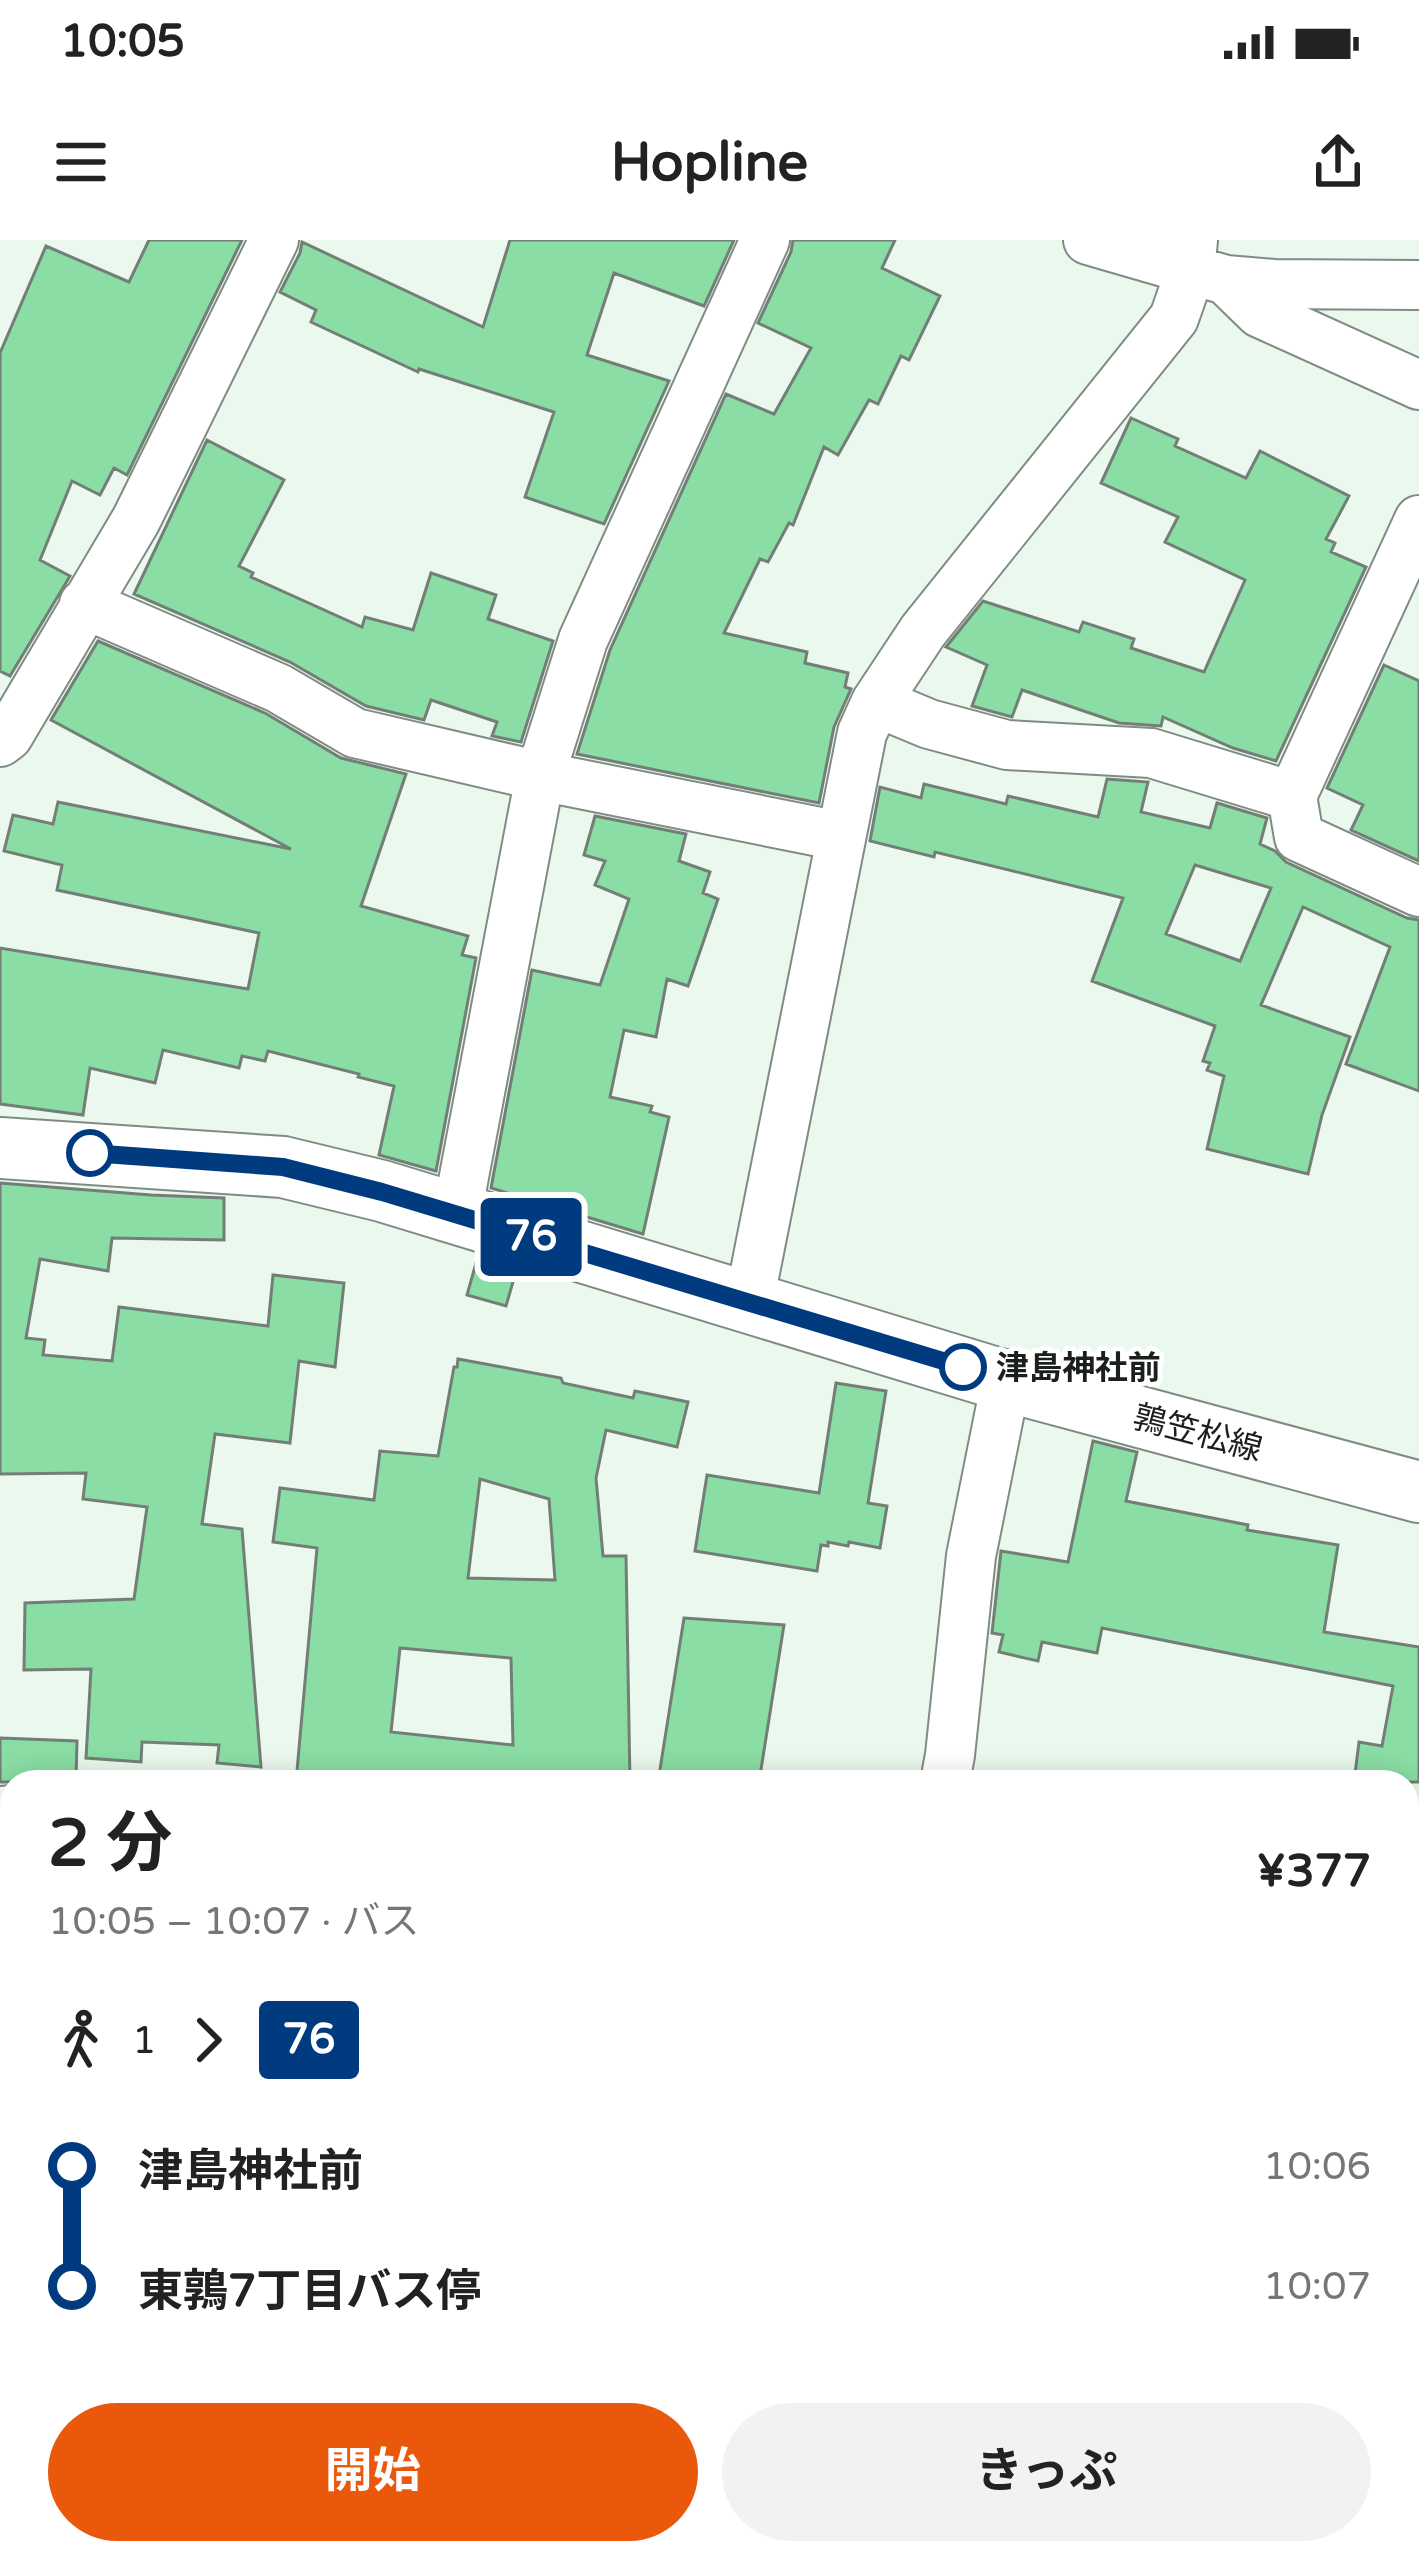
<!DOCTYPE html>
<html lang="ja">
<head>
<meta charset="utf-8">
<style>
  :root { --surface:#fff; --page:#f2f2f2; --text:#222; --muted:#767676; --accent:#ea580c }
  body { margin:0; font-family:"Varela Round","Noto Sans JP",sans-serif; background:var(--page); color:var(--text); height:100vh; display:flex; flex-direction:column; font-size:45px; white-space:nowrap }
  * { box-sizing:border-box; margin:0 }
  p { font-size:39px; color:var(--muted) }
  .icon { flex:none; width:66px; height:66px; fill:none; stroke:currentColor; stroke-width:2; stroke-linecap:round; stroke-linejoin:round }
  .map { position:relative; flex:1; overflow:hidden }
  .sheet { position:absolute; left:0px; top:1530px; width:1419px; height:795px; display:flex; flex-direction:column; background:var(--surface); border-radius:36px 36px 0 0; box-shadow:0 6px 30px #0003 }
  .sheet>* { flex:none }
  .badge { padding:0 24px; border-radius:9px; font-size:42px; line-height:78px }
  .map>.badge { position:absolute; translate:-50% -50%; box-shadow:0 0 0 6px #fff }
  .legs { display:flex; align-items:center; gap:18px; height:132px; padding:0 48px; font-size:39px }
  .legs p { margin-inline-start:auto }
  .overview { display:flex; align-items:center; justify-content:space-between; height:204px; padding:0 48px }
  h1 { font-size:66px; font-weight:700; line-height:90px }
  .cta { display:flex; gap:24px; margin-top:auto; padding:24px 48px }
  .cta a { flex:1; height:138px; border-radius:72px; background:var(--accent); color:#fff; font-size:48px; font-weight:700; line-height:138px; text-align:center }
  .cta a+a { background:var(--page); color:var(--text) }
  ul { padding:0 48px; list-style:none }
  li { display:flex; align-items:center; gap:42px; height:120px; font-size:45px }
  li i { display:grid; place-items:center; width:18px; height:100%; margin:0 15px; background:currentColor }
  li i::after { content:''; width:30px; height:30px; margin:-15px; border:9px solid; border-radius:50%; background:var(--surface) }
  li p { margin-inline-start:auto }
  li:first-child i { background:linear-gradient(#0000 50%,currentColor 0) }
  li:last-child i { background:linear-gradient(currentColor 50%,#0000 0) }
  .status { display:flex; justify-content:space-between; align-items:center; height:84px; padding:0 60px; background:var(--surface); direction:ltr }
  .status svg { height:33px; fill:currentColor }
  header { display:flex; justify-content:space-between; align-items:center; height:156px; padding:0 48px; background:var(--surface); font-size:54px; font-weight:700 }
  .map>svg:first-child { display:block }
</style>
</head>
<body>
<div class="status"><b>10:05</b><svg viewBox="0 0 49 12"><path d="M0 12V9h3v3zM5 12V6h3v6zM10 12V3h3v9zM15 12V0h3v12zM26 1h20v11H26zM47 4h2v5h-2z"/></svg></div>
<header><svg class="icon" aria-label="menu" viewBox="0 0 24 24"><path d="M4 6h16M4 12h16M4 18h16"/></svg>Hopline<svg class="icon" aria-label="share" viewBox="0 0 24 24"><path d="M12 15V3M7 8l5-5 5 5M5 13v7h14v-7"/></svg></header>
<div class="map">
<svg width="1419" height="2323" viewBox="0 0 1419 2323">
  <rect width="100%" height="100%" fill="#eaf8ee"/>
  <path fill="#8adda5" stroke="#737f76" stroke-width="3" fill-rule="evenodd" d="M149,0H242L127,235L114,228L100,255L72,241L40,320L70,336L10,436L0,431V113L46,6L129,42Z
    M510,0H734L704,66L614,33L587,115L669,141L604,284L525,257L554,172L419,129L418,132L311,82L316,70L280,52L300,13L302,2L483,87Z
    M793,0H895L882,28L940,56L909,120L901,116L878,164L869,160L838,215L824,207L793,285L789,283L768,322L760,319L724,393L807,412L805,423L848,433L845,447L851,449L834,487L819,563L577,514L610,410L726,154L774,174L811,108L758,83L791,12Z
    M1131,178L1178,199L1175,206L1246,238L1260,211L1349,256L1326,299L1335,303L1331,312L1366,327L1276,521L1233,508L1163,477L1161,486L1119,483L1022,450L1012,477L972,466L987,425L946,407L983,361L1079,392L1083,382L1134,399L1131,408L1204,432L1245,340L1165,302L1178,277L1101,243Z
    M207,200L284,240L239,326L253,333L251,337L362,387L365,377L413,390L431,333L496,355L488,379L553,401L521,502L492,496L497,482L431,460L424,480L366,466L290,422L134,354Z
    M98,401L265,473L341,518L406,534L361,666L468,696L462,715L476,718L436,931L379,915L394,846L358,837L359,834L268,811L265,821L242,816L239,828L163,810L155,843L90,828L83,875L0,864V708L248,749L259,693L57,650L62,625L4,611L13,575L53,584L58,562L291,609L51,480Z
    M1384,425L1419,441V621L1351,590L1363,565L1327,548Z
    M1107,539L1148,542L1141,572L1210,588L1217,563L1267,578L1260,604L1275,611L1286,622L1407,678L1419,680V851L1346,824L1390,707L1303,667L1261,765L1350,797L1322,875L1308,934L1207,909L1224,836L1207,830L1210,823L1203,821L1215,786L1092,741L1123,658L935,612L934,617L870,601L880,547L921,558L924,544L1006,564L1008,556L1098,577ZM1195,625L1271,648L1240,721L1166,694Z
    M595,576L686,594L679,621L710,632L703,653L718,659L688,746L667,739L656,797L624,790L610,857L652,866L650,872L669,877L643,994L491,948L532,730L600,745L629,659L595,645L605,621L584,615Z
    M0,943L151,955L224,958V1000L112,998L108,1031L40,1019L26,1098L45,1100L43,1115L112,1121L119,1067L268,1086L273,1035L344,1043L335,1127L299,1121L290,1203L215,1194L202,1284L242,1289L261,1527L217,1523L219,1505L142,1502L141,1522L86,1518L91,1429L24,1430L25,1363L134,1359L147,1267L83,1259L86,1233L0,1234Z
    M478,1016L517,1028L506,1066L467,1055Z
    M458,1119L561,1138L563,1143L633,1158L635,1151L688,1162L677,1207L606,1190L596,1238L603,1316H626L630,1542H296L317,1308L273,1302L280,1248L374,1260L380,1211L438,1216L454,1127H457ZM480,1239L549,1259L555,1340L468,1338ZM400,1408L511,1418L513,1505L391,1492Z
    M836,1143L886,1151L868,1263L887,1266L880,1308L849,1302L848,1306L828,1302V1306L821,1305L817,1331L695,1311L707,1235L819,1253Z
    M1093,1201L1137,1212L1126,1261L1248,1285L1247,1290L1338,1305L1324,1392L1419,1407V1542H1354L1359,1502L1382,1506L1393,1446L1102,1388L1097,1413L1042,1402L1038,1421L999,1412L1003,1395L992,1393L1001,1311L1068,1322Z
    M684,1378L784,1385L759,1542H658Z
    M0,1498L77,1501L76,1542H0Z"/>
  <g fill="none" stroke-linecap="round" stroke-linejoin="round">
    <g stroke="#808c83" stroke-width="52">
      <path id="minor" d="M1088,0L1226,40L1274,44L1419,45
        M1226,40L1260,73L1419,145
        M1419,280L1292,556L1299,597L1419,652
        M84,364L278,448L355,493L540,536L840,596
        M876,462L929,484L1007,505L1151,513L1292,556
        M0,502L8,496L136,280L274,0
        M454,973L462,947L540,536L583,400L765,0
        M749,1062L862,493L876,462L923,391L1174,78L1190,32L1193,0
        M945,1542L950,1515L971,1316L1006,1141
        M0,1571L12,1570
        M1407,1731L1419,1732
        M1407,2173H1419
        M0,2179H12
        M913,2313V2323"/>
    </g>
    <g stroke="#808c83" stroke-width="64">
      <path id="major" d="M0,908L283,927L382,951L1006,1141L1419,1252"/>
    </g>
    <use href="#minor" stroke="#fff" stroke-width="48"/>
    <use href="#major" stroke="#fff" stroke-width="60"/>
  </g>
  <g fill="none" stroke-linecap="round" stroke-linejoin="round">
    <g stroke="#fff" stroke-width="27">
      <path id="line-1" d="M90,913L283,927L382,952L963,1127"/>
    </g>
    <use href="#line-1" stroke="#003b80" stroke-width="18"/>
  </g>
  <g fill="#fff" stroke="#003b80" stroke-width="6">
    <circle cx="90" cy="913" r="21"/>
    <circle cx="963" cy="1127" r="21"/>
  </g>
  <g text-anchor="middle" stroke-width="10" stroke-linejoin="round" paint-order="stroke">
    <g font-size="33" font-weight="bold" fill="#1b201c" stroke="#fff" text-anchor="start">
      <text x="996" y="1139">津島神社前</text>
    </g>
    <g font-size="33" fill="#1b201c" stroke="#fff">
      <text transform="translate(1198 1192) rotate(15)" y="12">鶉笠松線</text>
    </g>
  </g>
</svg>
<b class="badge" style="left:531px;top:997px;background:#003b80;color:#fff">76</b>
<section class="sheet">
<div class="overview"><div><h1>2 分</h1><p>10:05 – 10:07 · バス</p></div><b>¥377</b></div>
<div class="legs"><svg class="icon" aria-label="walk" viewBox="0 0 24 24"><circle cx="13" cy="4" r="2"/><path d="M13 8l-2 6 4 7M11 14l-3 7M7 12l3-4h3l4 4"/></svg>1<svg class="icon" aria-label="forward" viewBox="0 0 24 24"><path d="M9 5l7 7-7 7"/></svg><b class="badge" style="background:#003b80;color:#fff">76</b></div>
<ul>
<li><i style="color:#003b80"></i><b>津島神社前</b><p>10:06</p></li>
<li><i style="color:#003b80"></i><b>東鶉7丁目バス停</b><p>10:07</p></li>
</ul>
<div class="cta"><a>開始</a><a>きっぷ</a></div>
</section>
</div>
</body>
</html>
